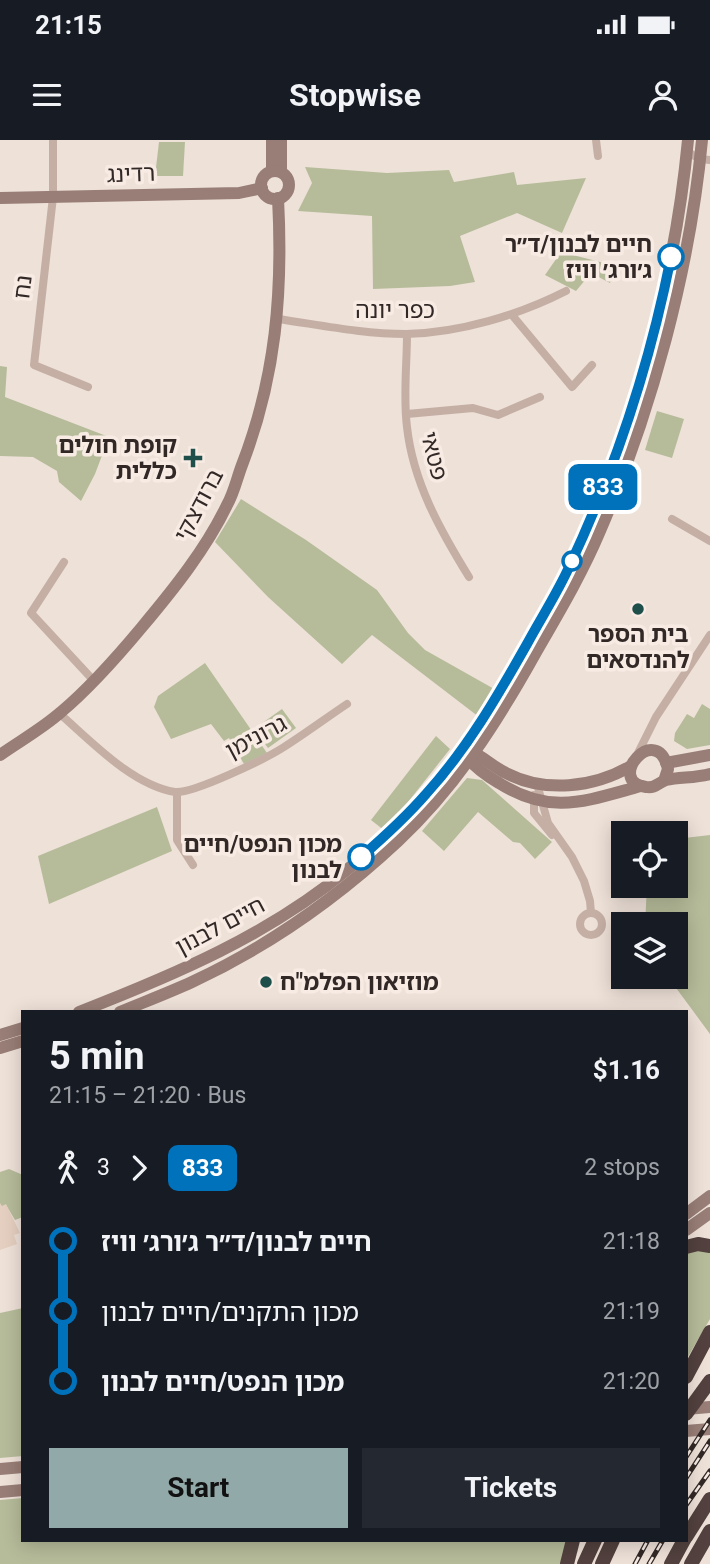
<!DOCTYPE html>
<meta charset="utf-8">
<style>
:root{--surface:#171b24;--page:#242831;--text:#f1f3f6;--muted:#9ea1a6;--accent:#92a9a9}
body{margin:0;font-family:Roboto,"Noto Sans Hebrew",sans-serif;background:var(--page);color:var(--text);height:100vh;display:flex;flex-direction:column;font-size:26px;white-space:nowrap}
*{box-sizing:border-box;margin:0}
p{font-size:23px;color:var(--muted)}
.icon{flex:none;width:38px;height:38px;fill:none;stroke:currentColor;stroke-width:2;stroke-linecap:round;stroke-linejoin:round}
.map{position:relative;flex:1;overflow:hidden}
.drawer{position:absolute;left:21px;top:870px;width:667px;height:532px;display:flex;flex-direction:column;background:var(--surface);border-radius:0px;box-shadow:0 4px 18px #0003}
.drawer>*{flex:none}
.badge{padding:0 14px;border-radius:10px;font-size:24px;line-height:46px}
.buttons{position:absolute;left:611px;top:681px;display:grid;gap:14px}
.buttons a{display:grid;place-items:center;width:77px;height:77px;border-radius:0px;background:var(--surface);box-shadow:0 4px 18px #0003;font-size:35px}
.map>.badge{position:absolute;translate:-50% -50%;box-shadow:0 0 0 4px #fff}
.legs{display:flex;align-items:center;gap:10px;height:77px;padding:0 28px;font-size:23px}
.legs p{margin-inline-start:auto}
.headline{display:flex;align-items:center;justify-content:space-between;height:119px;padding:0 28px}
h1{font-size:38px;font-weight:700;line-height:52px}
.action{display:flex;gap:14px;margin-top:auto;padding:14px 28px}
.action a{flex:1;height:80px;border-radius:0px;background:var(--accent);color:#111;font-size:28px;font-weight:700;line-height:80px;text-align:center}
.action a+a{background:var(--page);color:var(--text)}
ul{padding:0 28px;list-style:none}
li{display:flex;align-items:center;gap:24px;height:70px;font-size:26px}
li i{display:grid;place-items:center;width:10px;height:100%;margin:0 9px;background:currentColor}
li i::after{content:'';width:18px;height:18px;margin:-9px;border:5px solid;border-radius:50%;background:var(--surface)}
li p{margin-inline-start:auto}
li:first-child i{background:linear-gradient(#0000 50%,currentColor 0)}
li:last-child i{background:linear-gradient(currentColor 50%,#0000 0)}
.status{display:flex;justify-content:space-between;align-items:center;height:49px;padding:0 35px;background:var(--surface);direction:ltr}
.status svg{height:19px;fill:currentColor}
header{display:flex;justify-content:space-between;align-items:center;height:91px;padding:0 28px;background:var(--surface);font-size:32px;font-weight:700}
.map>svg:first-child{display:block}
.green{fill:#b6bc9a}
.plaza{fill:#e5cfc0}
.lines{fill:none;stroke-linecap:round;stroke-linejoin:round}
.street{stroke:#c5afa5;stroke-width:8}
.secondary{stroke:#987e77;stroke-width:12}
.highway{stroke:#52413e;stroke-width:14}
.rail-casing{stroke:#322826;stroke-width:5}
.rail{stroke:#f7ebe4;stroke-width:2.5;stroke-dasharray:8;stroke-linecap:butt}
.line-1-casing{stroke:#fff;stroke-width:16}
.line-1{stroke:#0072bc;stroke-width:10}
.stop-1-dot{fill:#fff;stroke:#0072bc;stroke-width:3.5}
.poi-dot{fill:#1f4f4b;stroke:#f7ebe4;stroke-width:2.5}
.labels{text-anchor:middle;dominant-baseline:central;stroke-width:7;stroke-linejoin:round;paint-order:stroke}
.street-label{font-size:23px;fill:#322826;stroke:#f7ebe4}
.stop-label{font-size:23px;font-weight:bold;fill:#322826;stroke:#f7ebe4;text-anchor:end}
.poi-label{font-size:23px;font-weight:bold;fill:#322826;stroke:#f7ebe4;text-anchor:end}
</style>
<div class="status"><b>21:15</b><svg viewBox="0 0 49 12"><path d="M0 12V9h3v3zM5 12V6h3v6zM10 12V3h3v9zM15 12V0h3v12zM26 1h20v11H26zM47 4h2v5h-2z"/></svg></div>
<header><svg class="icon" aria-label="menu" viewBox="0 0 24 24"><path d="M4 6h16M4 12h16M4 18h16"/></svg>Stopwise<svg class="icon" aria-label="person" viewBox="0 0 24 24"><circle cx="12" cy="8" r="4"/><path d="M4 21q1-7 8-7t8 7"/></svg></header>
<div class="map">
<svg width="710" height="1424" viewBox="0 0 710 1424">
<rect width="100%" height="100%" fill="#eee1d8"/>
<g class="green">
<path d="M159 2H185L183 36H155Z"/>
<path d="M305 27 387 33 449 30 454 42 514 32 517 45 586 38 562 93 517 73 460 96 475 142 450 146 373 149 372 76 298 71 312 43Z"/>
<path d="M561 112 616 126 610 143 591 133 576 151 545 135Z"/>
<path d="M0 226 7 227 5 257 109 297 95 334 81 361 59 342 57 331 33 317 0 316Z"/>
<path d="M657 271 684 279 672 318 645 310Z"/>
<path d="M241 359 306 400 377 450 408 493 425 510 496 550 479 577 372 495 342 524 268 457 215 402Z"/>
<path d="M205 523 267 613 244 624 229 598 224 601 211 584 171 599 154 567 158 556Z"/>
<path d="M702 564 710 569V605L687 609 674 601 675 593 687 574 694 578Z"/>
<path d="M282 569 296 588 268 608 254 589Z"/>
<path d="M436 596 450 609 385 691 371 680Z"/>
<path d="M467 638 482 640 552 702 535 719 520 703 513 702 478 672 444 711 422 691Z"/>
<path d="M157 667 172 711 49 764 38 716Z"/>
<path d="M710 695V894L668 837 676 836V784H645L647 746H676V699Z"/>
<path d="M9 1029 23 1035V1077L15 1080 6 1065 0 1068V1032Z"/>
<path d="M691 1109 710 1112V1179L686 1220V1112Z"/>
<path d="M23 1168V1316L0 1318V1173Z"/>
<path d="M23 1358V1400H567L562 1424H0V1360Z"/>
</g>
<path class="plaza" d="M0 1063 2 1066 6 1064 20 1093 14 1095 17 1104 0 1110Z"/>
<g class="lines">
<g class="street">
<path d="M53 0V57L34 225 88 247"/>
<path d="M596 0 598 16"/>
<path d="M687 11 699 19 710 20"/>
<path d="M512 175 572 247 592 225"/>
<path d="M278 179C320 185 363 194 406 194 459 193 519 175 566 151"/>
<path d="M407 194C407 224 403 257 407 287 413 342 440 390 469 437"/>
<path d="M407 274 473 268 498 275 540 257"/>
<path d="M672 379 710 401"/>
<path d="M64 422 31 473 94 541"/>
<path d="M60 574C91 601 132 645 175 652 193 654 267 618 284 607 306 593 326 578 347 564"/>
<path d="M637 615 656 577 710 495"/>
<path d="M537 644 548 683 572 717 584 741 590 761 591 773"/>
<path d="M177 652V700L193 725"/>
<path d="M534 655V673L552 695"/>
<circle cx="591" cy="784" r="11"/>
</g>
<g class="secondary">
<path d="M272 0V31"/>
<path d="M281 0V32"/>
<circle cx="275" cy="45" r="14"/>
<path d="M0 58 239 53 262 48"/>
<path d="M469 611C482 615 493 627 506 633 545 653 593 648 631 626"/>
<path d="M0 615C20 601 43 588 61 572 91 547 117 517 142 487 173 450 206 409 227 365 234 353 237 338 242 325 276 237 283 152 278 58"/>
<path d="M466 615C473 626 487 636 499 643 551 676 585 661 641 646"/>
<path d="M666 623 710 615"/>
<path d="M664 641 668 629C657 580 604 641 646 647 655 649 659 642 666 640 680 637 696 638 710 634"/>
<path d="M79 872C174 835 269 795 348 729 399 686 444 637 481 583 501 553 518 520 535 489 547 468 560 447 570 424 632 290 674 147 688 0"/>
<path d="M120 872C144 862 168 853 192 842 267 807 337 758 398 701 455 648 497 582 535 514 558 474 582 434 600 391 651 272 690 130 702 0"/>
<path d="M0 895 23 888"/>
<path d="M0 908 23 901"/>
<path d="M686 1074 710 1056"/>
<path d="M686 1090 710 1073"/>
<path d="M686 1269 710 1267"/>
<path d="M686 1291 710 1289"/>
<path d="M0 1329 23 1327"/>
<path d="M0 1352 23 1350"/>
</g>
<g class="highway">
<path d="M686 1107 698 1104 710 1106"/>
<path d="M686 1237 710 1192"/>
<path d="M686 1274 710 1241"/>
<path d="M686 1397 710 1359"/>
<path d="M567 1424 573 1400"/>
<path d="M584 1424 595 1400"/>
<path d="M602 1424 613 1400"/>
<path d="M671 1424 684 1400"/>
<path d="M691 1424 710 1391"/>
</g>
<defs>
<g id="rail">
<path d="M686 1317 710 1280"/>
<path d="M686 1338 710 1301"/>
<path d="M686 1365 710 1331"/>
<path d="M635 1424 648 1400"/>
<path d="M649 1424 663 1400"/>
</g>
</defs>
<use href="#rail" class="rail-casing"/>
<use href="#rail" class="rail"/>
</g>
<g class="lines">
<defs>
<path id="line-1" d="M361 717C384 697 406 677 426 654 467 609 497 557 527 504 541 478 558 452 570 425 616 327 650 223 671 117"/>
</defs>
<use href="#line-1" class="line-1-casing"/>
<use href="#line-1" class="line-1"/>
</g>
<g class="stop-1-dot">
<circle cx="671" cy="117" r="12"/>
<circle cx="572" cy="421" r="9"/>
<circle cx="361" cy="717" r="12"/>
</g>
<g class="poi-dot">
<path d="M189.5 307.5h7v7h7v7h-7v7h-7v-7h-7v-7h7z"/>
<circle cx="638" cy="469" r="7"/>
<circle cx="266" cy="842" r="7"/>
</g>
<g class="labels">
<g class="street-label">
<text transform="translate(131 34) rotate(-2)">רדינג</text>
<text transform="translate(23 147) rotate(-83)">נח</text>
<text x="395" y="170">כפר יונה</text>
<text transform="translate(434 316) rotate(76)">פטאי</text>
<text transform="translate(199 365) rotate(-62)">ברודצקי</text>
<text transform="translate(256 597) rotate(-28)">גרונימן</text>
<text transform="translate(220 786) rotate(-28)">חיים לבנון</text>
</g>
<g class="stop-label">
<text x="652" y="104">חיים לבנון/ד״ר<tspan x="652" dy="26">ג׳ורג׳ וויז</tspan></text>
<text x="342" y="704">מכון הנפט/חיים<tspan x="342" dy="26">לבנון</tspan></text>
</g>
<g class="poi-label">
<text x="177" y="305">קופת חולים<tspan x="177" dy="26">כללית</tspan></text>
<text x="638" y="494" text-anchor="middle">בית הספר<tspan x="638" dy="26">להנדסאים</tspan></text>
<text x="280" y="842" text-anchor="start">מוזיאון הפלמ"ח</text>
</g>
</g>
</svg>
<div class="buttons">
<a><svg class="icon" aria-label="locate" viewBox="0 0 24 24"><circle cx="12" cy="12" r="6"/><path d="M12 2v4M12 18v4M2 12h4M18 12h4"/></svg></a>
<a><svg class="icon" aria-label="layers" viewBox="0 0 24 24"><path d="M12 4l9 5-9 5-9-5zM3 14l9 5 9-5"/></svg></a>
</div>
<b class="badge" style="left:603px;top:347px;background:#0072bc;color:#fff">833</b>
<section class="drawer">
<div class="headline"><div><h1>5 min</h1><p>21:15 – 21:20 · Bus</p></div><b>$1.16</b></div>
<div class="legs"><svg class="icon" aria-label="walk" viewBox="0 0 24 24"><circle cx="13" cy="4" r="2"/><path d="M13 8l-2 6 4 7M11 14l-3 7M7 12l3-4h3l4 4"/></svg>3<svg class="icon" aria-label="forward" viewBox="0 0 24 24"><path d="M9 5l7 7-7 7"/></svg><b class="badge" style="background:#0072bc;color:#fff">833</b><p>2 stops</p></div>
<ul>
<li><i style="color:#0072bc"></i><b>חיים לבנון/ד״ר ג׳ורג׳ וויז</b><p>21:18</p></li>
<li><i style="color:#0072bc"></i><span>מכון התקנים/חיים לבנון</span><p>21:19</p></li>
<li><i style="color:#0072bc"></i><b>מכון הנפט/חיים לבנון</b><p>21:20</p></li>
</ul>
<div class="action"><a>Start</a><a>Tickets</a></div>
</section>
</div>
